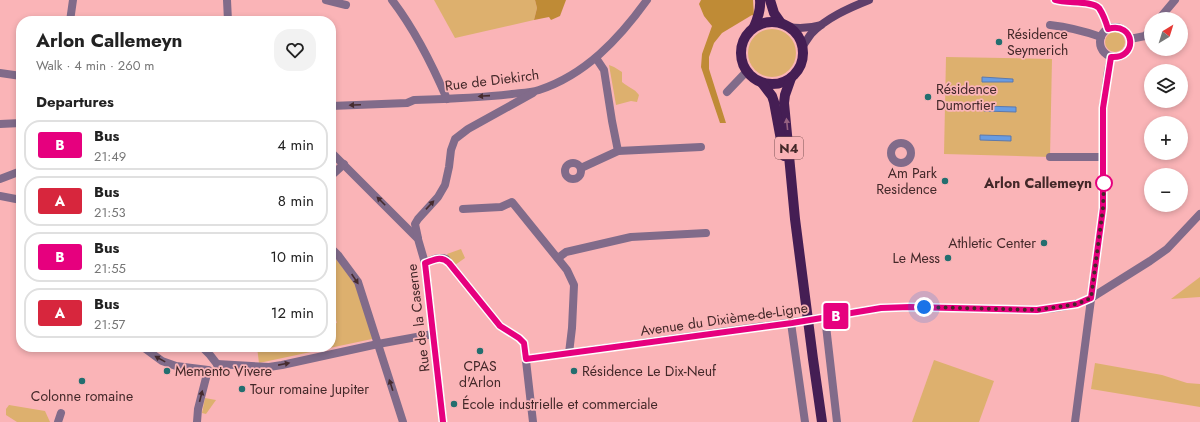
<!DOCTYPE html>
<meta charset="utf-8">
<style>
:root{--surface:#fff;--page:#f2f2f2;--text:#222;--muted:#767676;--line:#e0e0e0}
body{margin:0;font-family:Jost,sans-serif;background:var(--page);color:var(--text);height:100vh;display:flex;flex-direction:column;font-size:15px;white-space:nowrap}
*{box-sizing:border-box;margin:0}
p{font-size:13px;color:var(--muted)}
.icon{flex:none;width:22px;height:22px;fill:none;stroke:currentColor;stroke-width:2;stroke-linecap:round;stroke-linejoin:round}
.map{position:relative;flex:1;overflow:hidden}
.drawer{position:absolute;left:16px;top:16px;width:320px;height:336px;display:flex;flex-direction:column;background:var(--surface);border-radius:16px;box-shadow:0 2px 6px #0003}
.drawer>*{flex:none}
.badge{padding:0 8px;border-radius:3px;font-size:14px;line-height:26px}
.needle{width:26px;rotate:38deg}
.buttons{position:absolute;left:1144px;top:12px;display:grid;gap:8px}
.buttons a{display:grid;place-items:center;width:44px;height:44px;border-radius:50%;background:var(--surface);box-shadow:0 2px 6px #0003;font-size:20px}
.you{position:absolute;width:20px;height:20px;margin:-10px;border:3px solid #fff;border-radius:50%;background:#1a73e8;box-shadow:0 0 0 6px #1a73e833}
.map>.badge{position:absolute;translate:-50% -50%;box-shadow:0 0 0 2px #fff}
h2{padding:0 20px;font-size:15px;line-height:36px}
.round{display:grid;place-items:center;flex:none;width:42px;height:42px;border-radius:16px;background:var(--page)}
.head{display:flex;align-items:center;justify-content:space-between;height:68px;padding:0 20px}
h1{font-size:19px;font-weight:700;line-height:30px}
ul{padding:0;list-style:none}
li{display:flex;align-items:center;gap:12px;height:50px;margin:0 8px 6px;padding:0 12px;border:2px solid var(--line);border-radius:16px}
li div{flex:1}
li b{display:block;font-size:15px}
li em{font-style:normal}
li .badge{min-width:44px;font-weight:700;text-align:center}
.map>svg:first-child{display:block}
.green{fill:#ddb06e}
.forest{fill:#bf8b36}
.water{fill:#689ce3;stroke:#5d79ab}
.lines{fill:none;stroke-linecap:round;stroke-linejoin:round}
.minor{stroke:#816b8a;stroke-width:8}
.tertiary{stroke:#816b8a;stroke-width:8}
.secondary{stroke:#5f3f6b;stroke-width:8}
.primary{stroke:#451e54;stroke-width:10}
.minor-bridge{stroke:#816b8a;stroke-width:8}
.oneway{fill:#462b2e}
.oneway2{fill:#966281}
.line-casing{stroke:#fff;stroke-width:9}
.line{stroke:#e6007e;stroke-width:6}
.walk{stroke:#432829;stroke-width:4;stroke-dasharray:0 7.2}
.poi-dot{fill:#236e6f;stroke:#fab4b7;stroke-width:1.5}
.stop-dot{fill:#fff;stroke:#e6007e;stroke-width:2}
.labels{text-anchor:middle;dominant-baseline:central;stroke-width:3.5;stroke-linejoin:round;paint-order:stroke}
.shield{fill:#fab4b7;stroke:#7a5254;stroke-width:1}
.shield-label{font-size:13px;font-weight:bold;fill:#432829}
.poi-label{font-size:14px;fill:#432829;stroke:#fab4b7;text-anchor:start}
.street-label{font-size:14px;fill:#432829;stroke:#fab4b7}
.stop-label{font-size:14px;font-weight:bold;fill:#432829;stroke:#fab4b7;text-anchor:end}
</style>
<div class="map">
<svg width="1200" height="422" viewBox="0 0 1200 422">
<rect width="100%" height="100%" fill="#fab4b7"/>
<g class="green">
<path d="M434 0H535L537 8 534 20 455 38Z"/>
<circle cx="772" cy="53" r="24"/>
<circle cx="1115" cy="42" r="10"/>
<path d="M946 57 1052 59 1050 157 944 154Z"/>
<path d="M609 65 614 67 622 72V82C629 88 634 88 639 95L637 102 631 101 616 105Z"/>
<path d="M461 249 465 258 455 265 447 254Z"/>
<path d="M331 256 335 258 355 283 372 334V339L259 363 257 347H331V324L337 323 334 313H331Z"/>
<path d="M1200 277V297L1171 299Z"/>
<path d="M934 360 994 381 979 422H912Z"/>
<path d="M1095 363 1162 375 1187 383 1200 384V407L1091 389Z"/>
<path d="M205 398 216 400 206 414 202 413Z"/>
<path d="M9 405 45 411 50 422H17L6 415V409Z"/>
</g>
<g class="forest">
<path d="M535 0H566L560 16 551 20 549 17 534 20 537 8Z"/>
<path d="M701 0H753L754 16 752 15 722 33 714 43 709 57V69L726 123H720L701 67 702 54 712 26 704 16 699 4Z"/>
</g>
<g class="water">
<path d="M982 77 1013 79V82H982Z"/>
<path d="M984 106 1016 107V112L984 111Z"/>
<path d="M980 135 1011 136V141L980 140Z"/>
</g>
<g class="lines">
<g class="minor">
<path d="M227 0 228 21"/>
<path d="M326 0 346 5"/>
<path d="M392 0C415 30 432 64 447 99"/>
<path d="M1159 19 1175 0"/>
<path d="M70 21 73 0"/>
<path d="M1050 25C1068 27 1084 31 1101 37"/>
<path d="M1130 39 1145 36 1151 29"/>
<path d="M596 58 604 70 612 121 618 151"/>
<path d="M0 73 21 76"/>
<path d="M727 92 747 71"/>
<path d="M331 106 407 103 414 100C447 99 479 98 512 94 520 93 530 93 539 90 585 75 619 39 647 0"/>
<path d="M0 124 21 123"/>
<circle cx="901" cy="153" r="10"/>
<path d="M331 152 418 239 425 263 443 422"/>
<path d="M1050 157H1103"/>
<circle cx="573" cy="171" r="8"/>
<path d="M581 168 618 151 701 147"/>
<path d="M331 176 344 164"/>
<path d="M0 179 21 171"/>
<path d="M0 196 21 200"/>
<path d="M463 209 501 207 512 202 567 270 574 285 572 328 569 353"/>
<path d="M418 238 415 224 418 219 438 197 445 185 449 167 451 150 455 139 468 129 533 93"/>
<path d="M331 248 338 255 358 282 403 422"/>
<path d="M558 258 566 252 631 237 706 233"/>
<path d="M425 263C432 260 439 256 446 259L500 326 519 338 524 343 533 422"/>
<path d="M825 317 837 422"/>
<path d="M820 318 881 308 910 307 1037 310C1056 309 1074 306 1091 298"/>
<path d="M791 323 805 422"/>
<path d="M143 347 162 361 176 366 208 370"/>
<path d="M202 347 210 355 217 364"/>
<path d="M526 359 794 322"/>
<path d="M217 364 269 367 282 365 378 344 433 334"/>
<path d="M58 422 61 413"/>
<path d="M197 422 198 409 208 370"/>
</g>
<g class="tertiary">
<path d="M1055 0C1067 4 1091 0 1099 8 1103 14 1106 22 1108 29"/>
<circle cx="1115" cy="42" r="15"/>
<path d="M1091 298 1150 261 1167 249 1200 214"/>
<path d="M1075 422 1096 261 1103 208V108L1108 71 1111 57"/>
</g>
<g class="secondary">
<path d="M789 27C800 29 810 28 821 25"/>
<path d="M802 47C805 43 808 38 811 34 826 18 849 8 869 0"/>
</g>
<g class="primary">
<path d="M770 0 774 13 781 23"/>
<circle cx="772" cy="53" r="31"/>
<path d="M754 27C758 18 761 10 760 0"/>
<path d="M791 78 785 95 784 103 795 219 813 359 822 422"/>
<path d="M762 83 772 96 774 102 784 156"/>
</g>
<path class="minor-bridge" d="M794 322 820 318"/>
</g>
<defs><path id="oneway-solid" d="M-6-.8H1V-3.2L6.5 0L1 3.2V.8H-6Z"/></defs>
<g class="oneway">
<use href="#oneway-solid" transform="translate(484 96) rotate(176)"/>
<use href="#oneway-solid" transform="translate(355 105) rotate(177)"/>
<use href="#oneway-solid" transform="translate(381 201) rotate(-135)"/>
<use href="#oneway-solid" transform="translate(430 205) rotate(-47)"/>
<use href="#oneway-solid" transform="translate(355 279) rotate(56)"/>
<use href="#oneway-solid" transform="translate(160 359) rotate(-151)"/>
<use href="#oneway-solid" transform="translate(284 364) rotate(-11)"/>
<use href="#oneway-solid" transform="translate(391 385) rotate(-108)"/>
<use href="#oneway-solid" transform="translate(201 396) rotate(-76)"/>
</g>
<use class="oneway2" href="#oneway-solid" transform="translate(787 124) rotate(-96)"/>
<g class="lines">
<defs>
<path id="line" d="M443 422 425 263C434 260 441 255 449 263L500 326 519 338 524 343 526 359 792 323 881 308 910 307 1037 310 1077 304 1091 298 1103 208V108L1111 57C1139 59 1135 21 1108 29 1106 22 1103 14 1099 8 1091 0 1067 4 1055 0"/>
</defs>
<use href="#line" class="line-casing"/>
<use href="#line" class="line"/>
<path class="walk" d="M924 307 1037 310 1077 304 1091 298 1103 208 1104 183"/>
</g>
<g class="poi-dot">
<circle cx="999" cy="42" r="4"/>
<circle cx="928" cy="97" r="4"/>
<circle cx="945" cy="181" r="4"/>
<circle cx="1044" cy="243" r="4"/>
<circle cx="948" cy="258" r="4"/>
<circle cx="480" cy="351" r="4"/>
<circle cx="167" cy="371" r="4"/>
<circle cx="574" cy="371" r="4"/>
<circle cx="82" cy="381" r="4"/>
<circle cx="242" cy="389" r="4"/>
<circle cx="454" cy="404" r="4"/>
</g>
<circle class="stop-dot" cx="1104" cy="183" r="8"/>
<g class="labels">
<rect class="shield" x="775" y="137" width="28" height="22" rx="3"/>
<g class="shield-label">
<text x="789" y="148">N4</text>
</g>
<g class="poi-label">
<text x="1007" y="34">Résidence<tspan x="1007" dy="16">Seymerich</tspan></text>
<text x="936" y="89">Résidence<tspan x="936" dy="16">Dumortier</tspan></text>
<text x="937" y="173" text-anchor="end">Am Park<tspan x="937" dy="16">Residence</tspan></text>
<text x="1036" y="243" text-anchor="end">Athletic Center</text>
<text x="940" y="258" text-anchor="end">Le Mess</text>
<text x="480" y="366" text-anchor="middle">CPAS<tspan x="480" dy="16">d'Arlon</tspan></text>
<text x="175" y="371">Memento Vivere</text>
<text x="582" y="371">Résidence Le Dix-Neuf</text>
<text x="250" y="389">Tour romaine Jupiter</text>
<text x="82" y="396" text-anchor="middle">Colonne romaine</text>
<text x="462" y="404">École industrielle et commerciale</text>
</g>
<g class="street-label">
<text transform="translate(492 80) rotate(-7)">Rue de Diekirch</text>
<text transform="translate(418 318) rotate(-97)">Rue de la Caserne</text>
<text transform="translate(724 319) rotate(-8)">Avenue du Dixième-de-Ligne</text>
</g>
<g class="stop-label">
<text x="1092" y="183">Arlon Callemeyn</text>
</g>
</g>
</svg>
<div class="buttons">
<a><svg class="needle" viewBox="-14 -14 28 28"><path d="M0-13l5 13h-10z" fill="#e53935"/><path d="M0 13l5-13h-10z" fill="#767676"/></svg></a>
<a><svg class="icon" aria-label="layers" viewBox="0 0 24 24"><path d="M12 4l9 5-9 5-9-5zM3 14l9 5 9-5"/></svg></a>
<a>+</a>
<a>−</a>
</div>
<div class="you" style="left:924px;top:307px"></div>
<b class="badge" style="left:836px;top:316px;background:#e6007e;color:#fff">B</b>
<section class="drawer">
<div class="head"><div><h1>Arlon Callemeyn</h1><p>Walk · 4 min · 260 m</p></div><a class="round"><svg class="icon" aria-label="heart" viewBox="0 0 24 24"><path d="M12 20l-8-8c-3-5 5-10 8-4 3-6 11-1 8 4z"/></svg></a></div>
<h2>Departures</h2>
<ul>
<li><span class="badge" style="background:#e6007e;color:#fff">B</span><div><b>Bus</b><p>21:49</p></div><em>4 min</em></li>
<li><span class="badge" style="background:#d7263d;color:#fff">A</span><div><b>Bus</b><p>21:53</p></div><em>8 min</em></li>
<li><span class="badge" style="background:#e6007e;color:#fff">B</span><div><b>Bus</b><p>21:55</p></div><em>10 min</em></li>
<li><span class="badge" style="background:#d7263d;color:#fff">A</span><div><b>Bus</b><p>21:57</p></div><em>12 min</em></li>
</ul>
</section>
</div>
